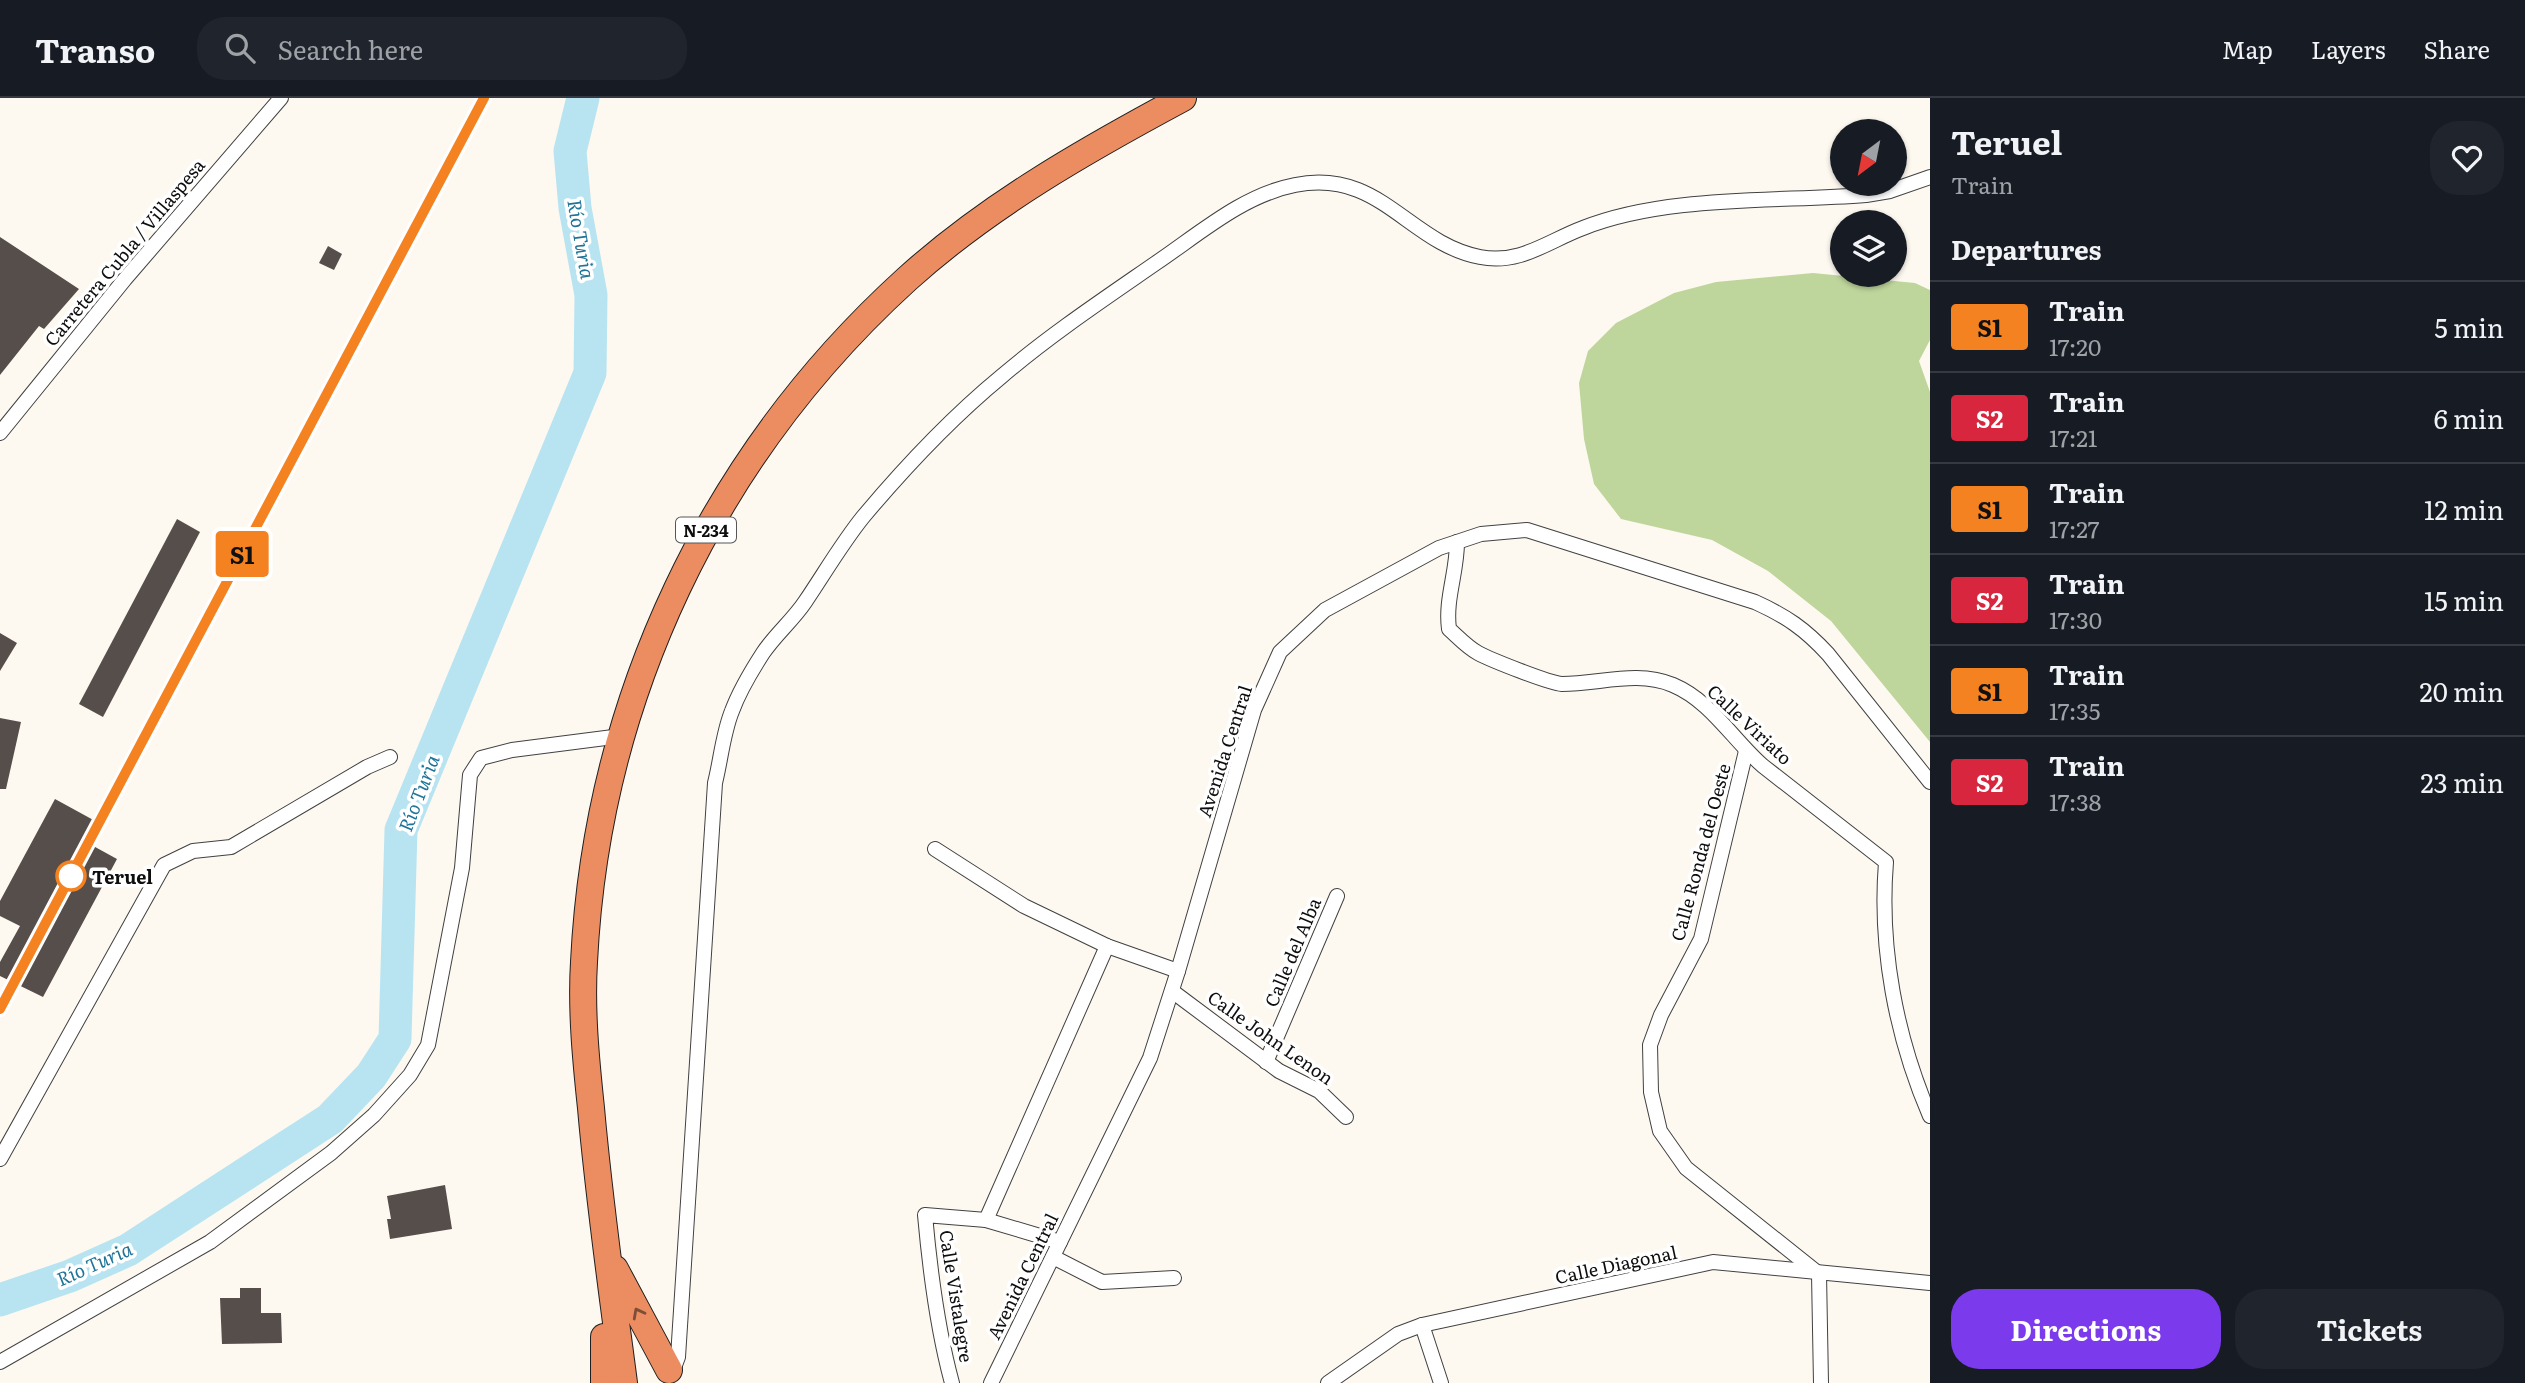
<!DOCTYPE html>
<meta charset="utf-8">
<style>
:root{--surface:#171b24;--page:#20242c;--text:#f1f3f6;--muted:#9ea1a6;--line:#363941;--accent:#7c3aed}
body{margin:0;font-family:Literata,serif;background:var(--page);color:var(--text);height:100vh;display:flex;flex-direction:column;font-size:26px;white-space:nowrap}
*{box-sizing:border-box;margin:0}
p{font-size:23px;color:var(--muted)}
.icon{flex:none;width:38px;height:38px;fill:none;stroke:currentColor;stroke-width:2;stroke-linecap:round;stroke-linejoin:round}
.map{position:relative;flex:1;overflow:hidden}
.sheet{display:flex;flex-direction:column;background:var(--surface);width:595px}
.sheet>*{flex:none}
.badge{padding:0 14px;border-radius:5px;font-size:24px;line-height:46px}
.needle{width:46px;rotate:212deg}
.buttons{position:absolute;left:1830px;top:21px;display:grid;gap:14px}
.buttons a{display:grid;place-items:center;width:77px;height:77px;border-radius:50%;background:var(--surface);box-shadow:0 2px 5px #0004;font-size:35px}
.map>.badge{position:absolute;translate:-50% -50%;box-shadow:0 0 0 4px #fff}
h2{padding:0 21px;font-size:26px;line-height:63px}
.round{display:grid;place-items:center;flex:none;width:74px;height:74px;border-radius:28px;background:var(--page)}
.summary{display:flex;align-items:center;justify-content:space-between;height:119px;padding:0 21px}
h1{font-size:33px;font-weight:700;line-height:52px}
.cta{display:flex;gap:14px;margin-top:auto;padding:14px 21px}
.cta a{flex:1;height:80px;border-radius:28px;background:var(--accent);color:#fff;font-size:28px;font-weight:700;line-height:80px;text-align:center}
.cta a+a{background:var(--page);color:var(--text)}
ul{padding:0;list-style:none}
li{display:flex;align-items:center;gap:21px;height:91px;padding:0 21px;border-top:2px solid var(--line)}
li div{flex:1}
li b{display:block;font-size:26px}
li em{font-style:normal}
li .badge{min-width:77px;font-weight:700;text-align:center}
header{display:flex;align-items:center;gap:42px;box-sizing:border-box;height:98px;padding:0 35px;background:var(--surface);border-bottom:2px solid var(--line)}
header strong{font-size:33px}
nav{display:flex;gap:38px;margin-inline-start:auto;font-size:24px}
.search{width:490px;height:63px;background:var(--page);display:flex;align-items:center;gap:18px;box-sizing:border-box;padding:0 24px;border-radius:28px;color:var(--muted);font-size:26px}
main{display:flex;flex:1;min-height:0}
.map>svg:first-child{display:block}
.forest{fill:#bed69c}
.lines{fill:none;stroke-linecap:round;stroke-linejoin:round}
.river{stroke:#b8e4f2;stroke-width:33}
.building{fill:#564e4b}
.street-casing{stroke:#414141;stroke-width:16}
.highway-casing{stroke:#1f1f1f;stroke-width:28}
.street{stroke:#fff;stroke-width:14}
.highway{stroke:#eb8d61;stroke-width:26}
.rail{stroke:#b52f48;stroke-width:5}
.oneway{stroke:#7c4e38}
.line-casing{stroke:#fff;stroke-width:16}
.line{stroke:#f58220;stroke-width:10}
.stop-dot{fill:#fff;stroke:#f58220;stroke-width:3.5}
.labels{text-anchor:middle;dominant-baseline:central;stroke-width:7;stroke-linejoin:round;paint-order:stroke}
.shield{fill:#fff;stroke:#565656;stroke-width:2}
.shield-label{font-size:16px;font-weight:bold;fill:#0e0e0e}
.street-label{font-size:18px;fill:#0e0e0e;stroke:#fff}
.stop-label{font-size:18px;font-weight:bold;fill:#0e0e0e;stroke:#fff;text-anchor:start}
.water-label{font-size:19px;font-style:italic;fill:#1f7498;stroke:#fff}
</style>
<header>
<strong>Transo</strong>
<div class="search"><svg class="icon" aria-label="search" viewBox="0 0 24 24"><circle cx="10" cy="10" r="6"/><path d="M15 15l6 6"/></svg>Search here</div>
<nav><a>Map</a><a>Layers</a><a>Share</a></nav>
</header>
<main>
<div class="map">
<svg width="1930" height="1285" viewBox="0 0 1930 1285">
<rect width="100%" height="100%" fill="#fef9f0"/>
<path class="forest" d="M1813 175 1915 185 1930 192V242L1919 263 1930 294V644L1831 523 1768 473 1712 442 1621 421 1594 386 1584 341 1579 285 1588 253 1616 225 1674 195 1716 184Z"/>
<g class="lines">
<path class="river" d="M0 1202 70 1178 128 1152 330 1021 371 978 395 941 401 732 590 275 591 197 575 110 570 53 583 0"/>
</g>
<g class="building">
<path d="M0 139 79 191 44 231 39 228 0 277Z"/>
<path d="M328 148 342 156 334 172 319 165Z"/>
<path d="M177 421 200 434 103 619 79 606Z"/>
<path d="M0 535 17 545 0 573Z"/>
<path d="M0 620 21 624 6 691H0Z"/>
<path d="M55 701 97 724 86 744 117 761 43 899 0 878V864L20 828 0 818V803Z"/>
<path d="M445 1087 452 1131 390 1141 387 1121H391L387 1098Z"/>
<path d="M240 1190H261V1215H281L282 1245 222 1246 220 1200H240Z"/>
</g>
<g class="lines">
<defs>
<g id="street">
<path d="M0 335 125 181 281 0"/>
<path d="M1457 444C1457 475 1445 501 1449 531 1458 539 1467 549 1478 555 1491 562 1549 585 1562 586 1600 586 1637 572 1673 587 1711 603 1733 642 1763 668L1886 764C1879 850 1896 939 1930 1018"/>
<path d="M1746 653 1701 841 1661 917 1650 947 1651 994 1660 1033 1686 1070 1819 1176 1821 1285"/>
<path d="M935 751 1024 808 1107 848 1178 873"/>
<path d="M1172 893 1279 973 1319 993 1346 1019"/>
<path d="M1266 964 1337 798"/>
<path d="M0 1061 164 767 193 753 231 749 367 669 390 659"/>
<path d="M986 1122 1107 848"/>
<path d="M1053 1159 1102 1184 1174 1180"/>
<path d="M1422 1227 1441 1285"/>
<path d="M0 1264 210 1144 331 1055 374 1017 410 977 428 947 462 770 470 677 481 660 512 652 621 638"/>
<path d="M669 1272 675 1267 678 1259 715 685C721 661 723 635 732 613 739 594 752 572 763 555 775 537 793 522 805 504 824 476 842 445 863 419 905 369 951 320 1002 278 1050 237 1104 201 1156 165 1199 136 1243 97 1295 87 1380 70 1408 145 1480 159 1520 167 1548 143 1583 130 1666 97 1777 104 1866 97L1890 93 1930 79"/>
<path d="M952 1285C937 1230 930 1173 925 1117L986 1122 1060 1144"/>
<path d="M991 1285 1150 960 1178 873 1254 612 1280 554 1325 512 1439 450 1481 436 1527 432 1755 504C1786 518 1805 531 1828 556L1930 684"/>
<path d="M1328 1285 1398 1236 1422 1227 1713 1164 1930 1185"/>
</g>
<g id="highway">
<path d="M615 1171 669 1272"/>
<path d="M604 1285V1239"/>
<path d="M624 1285C612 1193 599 1102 591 1010 586 963 581 912 584 864 597 601 712 358 907 181 989 107 1086 52 1183 0"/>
</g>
</defs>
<use href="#street" class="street-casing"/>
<use href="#highway" class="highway-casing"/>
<use href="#street" class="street"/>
<use href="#highway" class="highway"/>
<path class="rail" d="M0 911 484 0"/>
</g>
<defs><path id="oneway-chevron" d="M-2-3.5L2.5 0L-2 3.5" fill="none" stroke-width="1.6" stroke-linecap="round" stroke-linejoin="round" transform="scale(1.75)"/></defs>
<use class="oneway" href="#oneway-chevron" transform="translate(638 1215) rotate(-118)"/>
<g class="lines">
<defs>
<path id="line" d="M0 911 484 0"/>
</defs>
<use href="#line" class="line-casing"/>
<use href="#line" class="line"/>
</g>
<circle class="stop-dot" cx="71" cy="778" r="14"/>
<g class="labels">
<rect class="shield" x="676" y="419.5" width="60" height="25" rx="5"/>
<g class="shield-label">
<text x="706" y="432">N-234</text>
</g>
<g class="street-label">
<text transform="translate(124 154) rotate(-50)">Carretera Cubla / Villaspesa</text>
<text transform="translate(1750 626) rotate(43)">Calle Viriato</text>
<text transform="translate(1224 653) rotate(-72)">Avenida Central</text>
<text transform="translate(1700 754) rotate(-75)">Calle Ronda del Oeste</text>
<text transform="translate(1292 854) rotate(-67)">Calle del Alba</text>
<text transform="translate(1271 939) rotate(35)">Calle John Lenon</text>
<text transform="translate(1616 1166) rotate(-12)">Calle Diagonal</text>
<text transform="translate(1022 1178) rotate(-64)">Avenida Central</text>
<text transform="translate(957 1198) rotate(81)">Calle Vistalegre</text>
</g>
<g class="stop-label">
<text x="92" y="778">Teruel</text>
</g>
<g class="water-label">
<text transform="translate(582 141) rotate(80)">Río Turia</text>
<text transform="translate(418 695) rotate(-69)">Río Turia</text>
<text transform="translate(94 1165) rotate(-24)">Río Turia</text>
</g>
</g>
</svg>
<div class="buttons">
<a><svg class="needle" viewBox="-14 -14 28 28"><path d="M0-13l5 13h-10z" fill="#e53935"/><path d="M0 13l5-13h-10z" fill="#9ea1a6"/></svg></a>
<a><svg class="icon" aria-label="layers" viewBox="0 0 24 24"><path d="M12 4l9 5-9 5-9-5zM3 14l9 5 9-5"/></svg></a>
</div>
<b class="badge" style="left:242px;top:456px;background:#f58220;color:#111">S1</b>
</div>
<section class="sheet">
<div class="summary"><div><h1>Teruel</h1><p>Train</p></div><a class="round"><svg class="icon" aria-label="heart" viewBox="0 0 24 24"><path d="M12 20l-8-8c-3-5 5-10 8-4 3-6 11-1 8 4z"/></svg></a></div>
<h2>Departures</h2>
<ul>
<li><span class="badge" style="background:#f58220;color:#111">S1</span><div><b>Train</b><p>17:20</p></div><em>5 min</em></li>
<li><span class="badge" style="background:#d7263d;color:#fff">S2</span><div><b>Train</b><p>17:21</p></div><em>6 min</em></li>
<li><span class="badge" style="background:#f58220;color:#111">S1</span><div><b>Train</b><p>17:27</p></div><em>12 min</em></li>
<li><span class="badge" style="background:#d7263d;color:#fff">S2</span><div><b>Train</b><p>17:30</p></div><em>15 min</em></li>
<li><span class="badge" style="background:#f58220;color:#111">S1</span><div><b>Train</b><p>17:35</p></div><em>20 min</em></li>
<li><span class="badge" style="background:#d7263d;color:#fff">S2</span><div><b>Train</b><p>17:38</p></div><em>23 min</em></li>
</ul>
<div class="cta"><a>Directions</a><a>Tickets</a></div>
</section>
</main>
